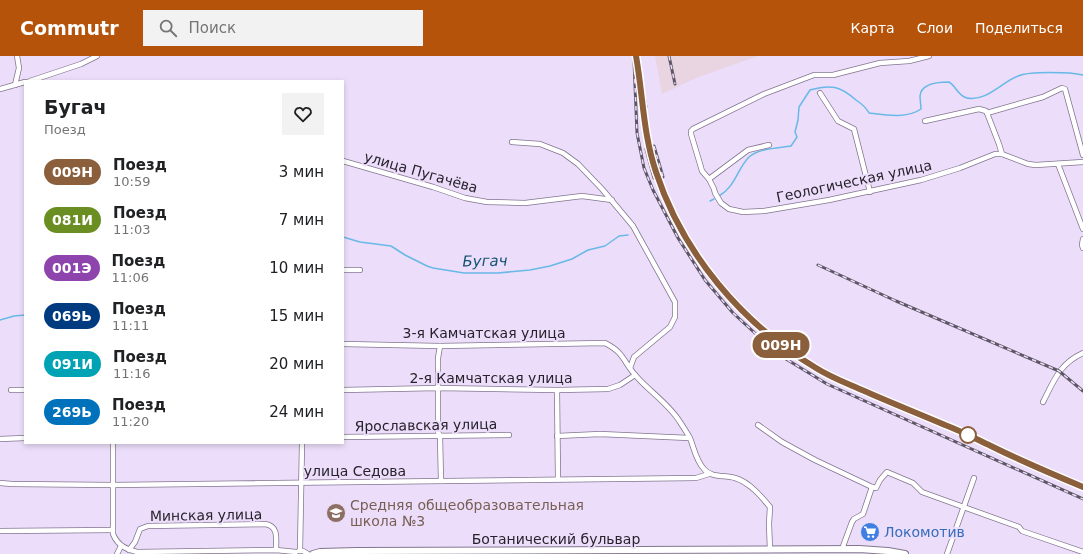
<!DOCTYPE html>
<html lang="ru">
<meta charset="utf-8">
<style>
:root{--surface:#fff;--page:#f2f2f2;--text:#202124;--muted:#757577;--accent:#b45309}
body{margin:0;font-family:"DejaVu Sans",sans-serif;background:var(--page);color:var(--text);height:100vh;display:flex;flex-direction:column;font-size:15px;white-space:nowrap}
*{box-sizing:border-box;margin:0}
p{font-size:13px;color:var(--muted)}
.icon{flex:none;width:22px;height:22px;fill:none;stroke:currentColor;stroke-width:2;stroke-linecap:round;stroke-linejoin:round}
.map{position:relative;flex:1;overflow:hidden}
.details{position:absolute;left:24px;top:24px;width:320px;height:364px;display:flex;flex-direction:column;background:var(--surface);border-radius:0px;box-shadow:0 2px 6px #0003}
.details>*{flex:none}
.badge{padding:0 8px;border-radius:13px;font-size:14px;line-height:26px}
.map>.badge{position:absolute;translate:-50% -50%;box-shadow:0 0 0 2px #fff}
.round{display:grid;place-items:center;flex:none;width:42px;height:42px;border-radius:0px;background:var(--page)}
.summary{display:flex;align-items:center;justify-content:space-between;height:68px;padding:0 20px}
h1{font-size:19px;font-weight:700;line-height:30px}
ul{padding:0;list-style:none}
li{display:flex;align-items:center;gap:12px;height:48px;padding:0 20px}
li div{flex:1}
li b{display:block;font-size:15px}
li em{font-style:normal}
li .badge{min-width:44px;font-weight:700;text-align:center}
header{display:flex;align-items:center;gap:24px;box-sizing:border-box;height:56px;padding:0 20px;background:var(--accent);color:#fff}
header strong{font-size:19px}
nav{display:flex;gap:22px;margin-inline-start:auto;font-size:14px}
.search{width:280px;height:36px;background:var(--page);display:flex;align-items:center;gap:10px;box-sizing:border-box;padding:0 14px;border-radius:0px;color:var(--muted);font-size:15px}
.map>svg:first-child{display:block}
.commercial{fill:#e9d4e2}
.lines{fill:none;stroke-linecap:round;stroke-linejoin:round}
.stream{stroke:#68b8e8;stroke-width:1.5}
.street-casing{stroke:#82758e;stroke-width:6}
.secondary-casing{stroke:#82758e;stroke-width:8}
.street{stroke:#fff;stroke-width:4.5}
.secondary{stroke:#fff;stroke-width:6}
.rail-casing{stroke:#5d5665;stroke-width:3}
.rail{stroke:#ecdefa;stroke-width:1.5;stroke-dasharray:4.5;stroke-linecap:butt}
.line-casing{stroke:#fff;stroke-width:9}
.line{stroke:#8b5e3c;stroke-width:6}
.stop-dot{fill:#fff;stroke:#8b5e3c;stroke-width:2}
.labels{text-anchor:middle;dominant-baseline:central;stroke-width:4;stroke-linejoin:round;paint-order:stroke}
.street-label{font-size:14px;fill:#27222c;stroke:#ecdefa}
.education-label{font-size:14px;fill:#785e54;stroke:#ecdefa;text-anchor:start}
.shop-label{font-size:14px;fill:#366cbe;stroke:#ecdefa;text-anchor:start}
.water-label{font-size:15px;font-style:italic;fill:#145272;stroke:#ecdefa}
</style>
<header>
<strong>Commutr</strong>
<div class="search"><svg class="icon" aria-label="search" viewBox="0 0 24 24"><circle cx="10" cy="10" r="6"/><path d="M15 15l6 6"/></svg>Поиск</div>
<nav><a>Карта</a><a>Слои</a><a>Поделиться</a></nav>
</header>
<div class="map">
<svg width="1083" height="498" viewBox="0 0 1083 498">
<rect width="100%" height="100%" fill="#ecdefa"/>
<path class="commercial" d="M655 0H758L696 22 662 38Z"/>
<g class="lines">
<g class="stream">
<path d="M719 140C736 130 737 113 749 101 759 92 779 92 791 90L797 81 795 76 798 64 799 51 810 34C831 28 840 30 856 44 862 48 866 51 869 57 885 59 907 63 921 53 921 49 920 44 920 40 921 27 939 26 949 26 956 30 958 40 967 42 986 46 1002 26 1018 20 1029 15 1071 16 1083 19"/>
<path d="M710 145 714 143"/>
<path d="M343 181 360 186 391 190 405 199 427 210 433 212 464 217H498L530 214 550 210 572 203 588 194 605 190 619 180 628 179"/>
<path d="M0 264 14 260 25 259"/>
</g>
<defs>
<g id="street">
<path d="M929 0 909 5 880 7 833 19H814L764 38 693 73 691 75V78L700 108 702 115 709 123 714 133 715 137 721 147 729 153 743 156 764 155 829 144 921 124 960 112 995 98H1002L1028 108 1036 109 1083 106"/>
<path d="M30 25 81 8 97 0"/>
<path d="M15 29 19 12 17 0"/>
<path d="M0 33 25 26"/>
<path d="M820 37 838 65 854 73 870 136"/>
<path d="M987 57 999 88 1002 98"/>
<path d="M925 65 979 53 986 55 987 57 1043 41 1062 32 1065 33 1083 99"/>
<path d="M512 86 540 88 563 97 578 108 602 133 633 170 675 246V261L670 271 634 301 630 312"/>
<path d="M343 105 433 131 465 142 487 146 525 147 582 140 612 144"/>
<path d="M1058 108 1083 173"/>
<path d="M709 123 748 94 769 89"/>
<path d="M1083 183 1082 189 1083 192"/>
<path d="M343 214H360"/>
<path d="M343 288 440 290 605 287C625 297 623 306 636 320 650 336 669 348 680 366 684 372 687 377 690 382 694 392 696 405 704 413 711 422 724 419 735 422 749 426 761 440 770 451L769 468 770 494"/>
<path d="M440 290 438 302V376L440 380 441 425"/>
<path d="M11 334H25"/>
<path d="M343 334 438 332 557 334 608 333 620 329 635 319"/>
<path d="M557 334 558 423"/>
<path d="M1043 346C1054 325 1059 308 1083 297"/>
<path d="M758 369 782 386 815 404 872 431 876 432 880 424 887 416 913 427 922 436 1019 471 1022 475 1083 496"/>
<path d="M557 380 600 378 689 382"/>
<path d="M343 381 509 379"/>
<path d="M0 383 25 382"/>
<path d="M113 387V478C118 490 126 493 137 496L276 494 296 496"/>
<path d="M0 427 12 428 113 429 696 422 709 418"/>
<path d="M0 475 113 474"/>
<path d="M842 493 852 466 854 463 863 458 872 431"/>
<path d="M129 494 135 486 140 473 148 470 265 468C279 470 276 483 276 494"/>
<path d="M299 495H303L308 498"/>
<path d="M300 495 302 387"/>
<path d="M117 498 121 490"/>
<path d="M947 498 974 422"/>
</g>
<path id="secondary" d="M313 498 320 496 357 495 859 493 888 495 905 498"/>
</defs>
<use href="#street" class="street-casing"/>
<use href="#secondary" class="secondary-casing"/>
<use href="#street" class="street"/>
<use href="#secondary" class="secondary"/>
<defs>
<g id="rail">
<path d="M669 0 675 28"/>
<path d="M634 5 637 77 644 112 653 134 678 182 705 224 733 257 757 279 786 303 827 328 1083 443"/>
<path d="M639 14 646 51"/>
<path d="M642 46 651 99"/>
<path d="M654 90 663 121"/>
<path d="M646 93 654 122"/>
<path d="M655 114C661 131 668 146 676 162 711 232 763 285 833 321L947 370 1083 431"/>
<path d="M818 209 896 245 1059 315 1083 335"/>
</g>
</defs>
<use href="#rail" class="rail-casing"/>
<use href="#rail" class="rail"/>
</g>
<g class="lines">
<defs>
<path id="line" d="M636 0C643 39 643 78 656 116 683 198 742 268 816 312 830 321 846 327 862 334 889 346 917 357 945 369 961 375 976 383 991 390 1021 405 1052 418 1083 431"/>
</defs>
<use href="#line" class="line-casing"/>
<use href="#line" class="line"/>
</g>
<defs>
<symbol id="school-disc" viewBox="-11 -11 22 22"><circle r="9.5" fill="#8d6e63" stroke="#ecdefa"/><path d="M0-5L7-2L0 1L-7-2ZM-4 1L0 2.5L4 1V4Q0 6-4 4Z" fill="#fff"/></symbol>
<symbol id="supermarket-disc" viewBox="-11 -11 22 22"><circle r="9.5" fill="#3f7fe0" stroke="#ecdefa"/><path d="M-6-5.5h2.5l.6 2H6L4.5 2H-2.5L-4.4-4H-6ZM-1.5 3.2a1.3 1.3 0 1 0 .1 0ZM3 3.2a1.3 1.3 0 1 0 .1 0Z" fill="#fff"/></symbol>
</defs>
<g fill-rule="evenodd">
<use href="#school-disc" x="325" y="446" width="22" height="22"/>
<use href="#supermarket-disc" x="859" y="465" width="22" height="22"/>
</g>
<circle class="stop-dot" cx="968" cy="379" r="8"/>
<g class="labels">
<g class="street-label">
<text transform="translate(421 116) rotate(16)">улица Пугачёва</text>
<text transform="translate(854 125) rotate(-12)">Геологическая улица</text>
<text x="484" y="277">3-я Камчатская улица</text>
<text x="491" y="322">2-я Камчатская улица</text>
<text transform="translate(426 369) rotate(-1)">Ярославская улица</text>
<text x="355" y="415">улица Седова</text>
<text transform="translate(206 459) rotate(-1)">Минская улица</text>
<text x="556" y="483">Ботанический бульвар</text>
</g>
<g class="education-label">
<text x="350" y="449">Средняя общеобразовательная<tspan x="350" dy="16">школа №3</tspan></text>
</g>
<g class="shop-label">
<text x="884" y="476">Локомотив</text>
</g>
<g class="water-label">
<text transform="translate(485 205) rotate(-1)">Бугач</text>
</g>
</g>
</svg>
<b class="badge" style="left:781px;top:289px;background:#8b5e3c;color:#fff">009Н</b>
<section class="details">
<div class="summary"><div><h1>Бугач</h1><p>Поезд</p></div><a class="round"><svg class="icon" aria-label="heart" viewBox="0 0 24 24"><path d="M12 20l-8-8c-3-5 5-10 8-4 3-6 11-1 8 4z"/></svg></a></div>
<ul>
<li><span class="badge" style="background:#8b5e3c;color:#fff">009Н</span><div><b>Поезд</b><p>10:59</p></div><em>3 мин</em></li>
<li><span class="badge" style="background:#6b8e23;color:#fff">081И</span><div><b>Поезд</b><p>11:03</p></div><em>7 мин</em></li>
<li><span class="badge" style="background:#8e44ad;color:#fff">001Э</span><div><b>Поезд</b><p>11:06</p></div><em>10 мин</em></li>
<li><span class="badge" style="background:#003b80;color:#fff">069Ь</span><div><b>Поезд</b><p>11:11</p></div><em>15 мин</em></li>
<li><span class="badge" style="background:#00a3b4;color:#fff">091И</span><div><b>Поезд</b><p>11:16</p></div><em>20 мин</em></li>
<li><span class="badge" style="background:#0072bc;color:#fff">269Ь</span><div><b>Поезд</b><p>11:20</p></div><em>24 мин</em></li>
</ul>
</section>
</div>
